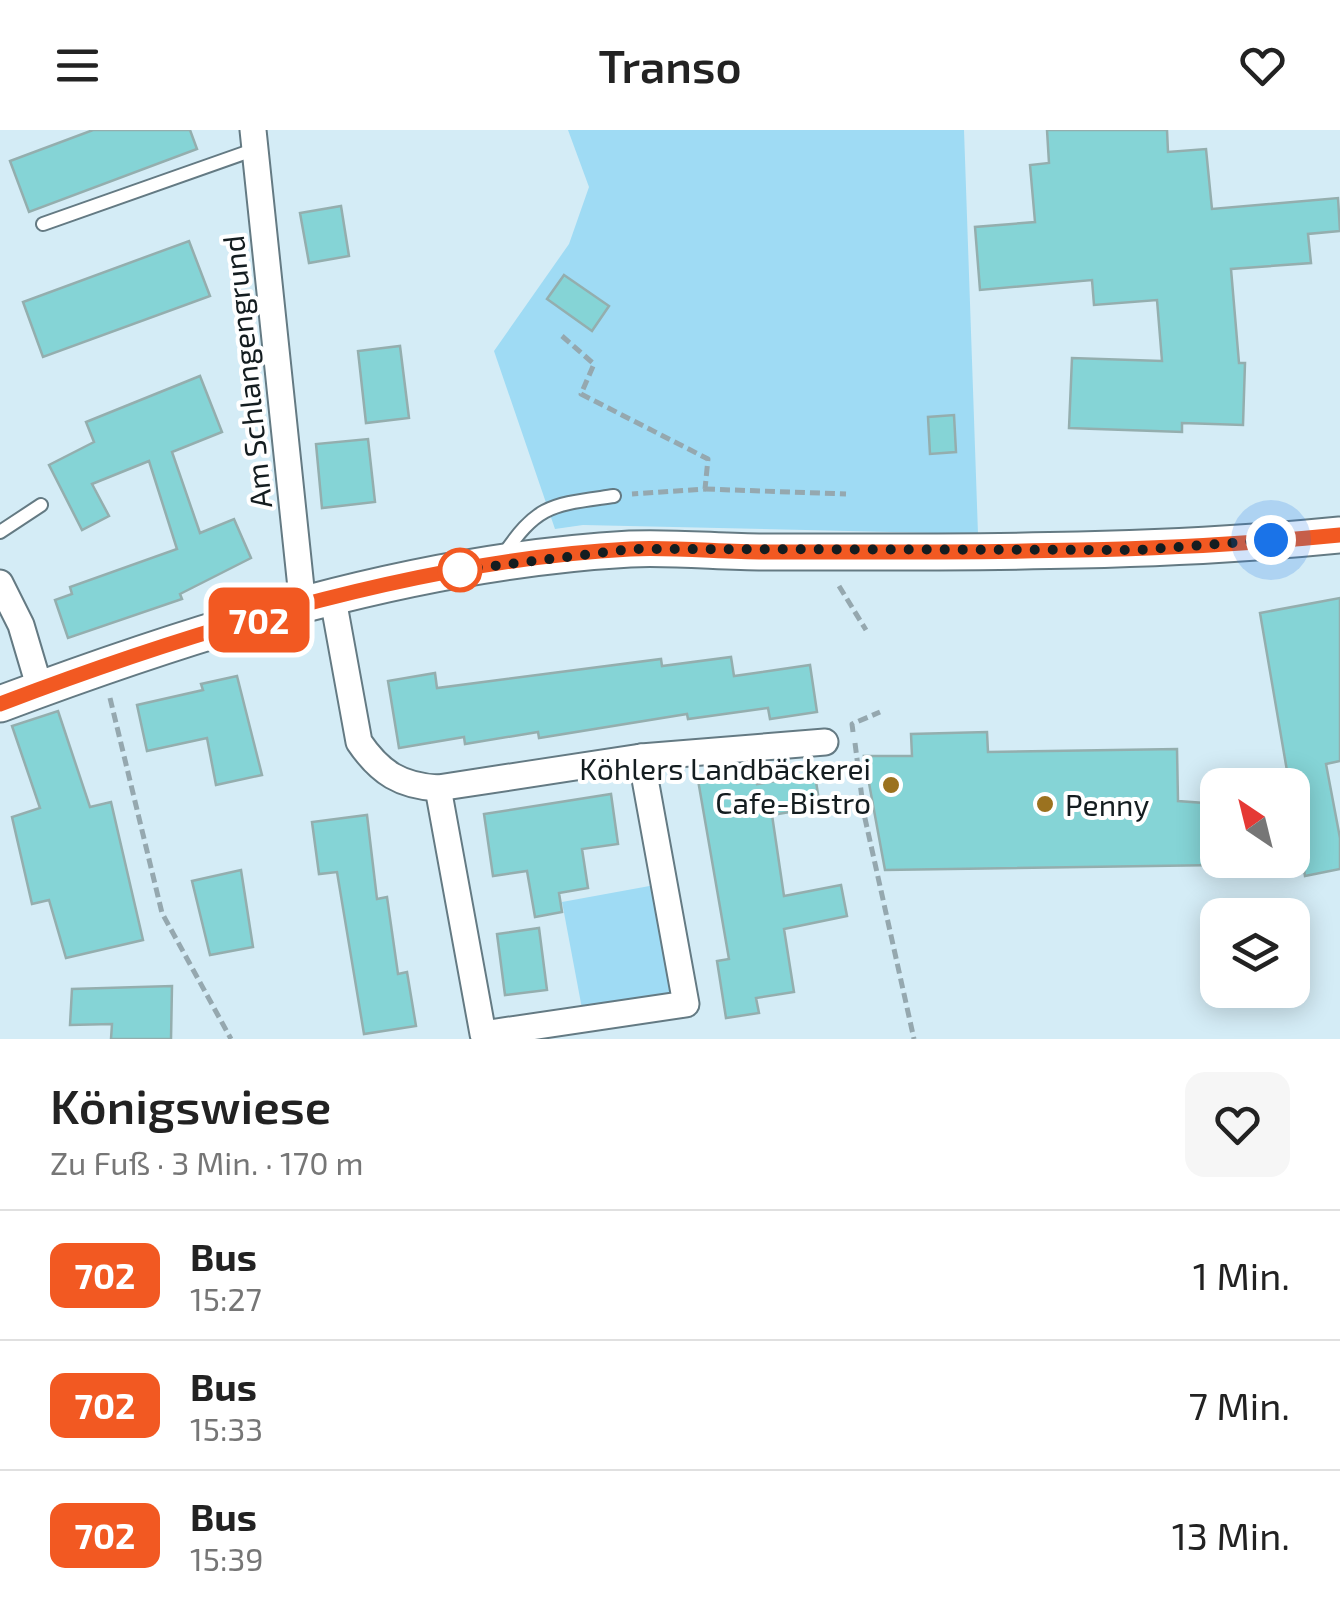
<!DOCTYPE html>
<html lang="de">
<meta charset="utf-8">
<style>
:root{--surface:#fff;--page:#f6f6f6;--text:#222;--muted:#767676;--line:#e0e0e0}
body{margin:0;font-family:"Exo 2",sans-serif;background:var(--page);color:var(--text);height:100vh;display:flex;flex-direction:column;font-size:38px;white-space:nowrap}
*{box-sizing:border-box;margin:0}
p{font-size:32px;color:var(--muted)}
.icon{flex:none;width:55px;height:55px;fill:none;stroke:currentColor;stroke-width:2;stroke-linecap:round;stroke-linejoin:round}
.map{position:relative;height:909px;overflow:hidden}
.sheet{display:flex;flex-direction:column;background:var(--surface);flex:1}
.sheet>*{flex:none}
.badge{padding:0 20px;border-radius:15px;font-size:35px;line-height:65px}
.needle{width:65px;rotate:325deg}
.tools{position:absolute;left:1200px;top:638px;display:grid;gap:20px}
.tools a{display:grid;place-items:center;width:110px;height:110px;border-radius:20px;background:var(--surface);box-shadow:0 5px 25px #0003;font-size:50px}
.you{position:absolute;width:50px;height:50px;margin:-25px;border:8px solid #fff;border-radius:50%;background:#1a73e8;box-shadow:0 0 0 15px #1a73e833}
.map>.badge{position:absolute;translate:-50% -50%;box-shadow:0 0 0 5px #fff}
.round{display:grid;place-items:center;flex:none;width:105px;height:105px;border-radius:20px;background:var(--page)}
.head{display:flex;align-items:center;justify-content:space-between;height:170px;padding:0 50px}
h1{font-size:48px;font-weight:600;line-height:75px}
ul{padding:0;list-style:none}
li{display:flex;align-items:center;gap:30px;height:130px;padding:0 50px;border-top:2px solid var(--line)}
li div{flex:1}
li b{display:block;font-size:38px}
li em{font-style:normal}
li .badge{min-width:110px;font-weight:700;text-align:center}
header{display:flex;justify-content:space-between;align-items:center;height:130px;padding:0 50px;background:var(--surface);font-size:45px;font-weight:600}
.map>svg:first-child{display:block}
.green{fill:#9fdbf4}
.building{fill:#85d4d6;stroke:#94aeae;stroke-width:2.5}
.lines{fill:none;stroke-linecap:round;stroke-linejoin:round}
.service-casing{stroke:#647a83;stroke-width:16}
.minor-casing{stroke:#647a83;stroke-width:29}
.secondary-casing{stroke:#647a83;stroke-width:39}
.path{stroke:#95a8af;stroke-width:5;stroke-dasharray:10 5;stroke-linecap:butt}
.service{stroke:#fff;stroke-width:12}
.minor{stroke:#fff;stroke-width:25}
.secondary{stroke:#fff;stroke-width:35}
.line-casing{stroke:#fff;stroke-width:22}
.line{stroke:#f25922;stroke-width:15}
.walk{stroke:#141d20;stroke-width:10;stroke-dasharray:0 18}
.stop-dot{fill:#fff;stroke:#f25922;stroke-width:5}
.poi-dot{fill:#9b721f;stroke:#fff;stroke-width:4}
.labels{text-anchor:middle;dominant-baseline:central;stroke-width:8;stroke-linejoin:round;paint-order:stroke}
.street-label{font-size:30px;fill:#141d20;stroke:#fff}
.poi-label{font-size:30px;fill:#141d20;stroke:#fff;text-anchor:end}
</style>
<header><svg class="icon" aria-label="menu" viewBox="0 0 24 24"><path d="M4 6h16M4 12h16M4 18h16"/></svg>Transo<svg class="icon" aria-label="heart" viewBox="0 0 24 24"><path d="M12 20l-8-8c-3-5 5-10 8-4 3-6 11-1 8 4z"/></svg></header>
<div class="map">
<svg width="1340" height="909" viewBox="0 0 1340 909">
<rect width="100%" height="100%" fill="#d4ecf6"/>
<g class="green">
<path d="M568 0H964L978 404 583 395 555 399 494 221 569 114 589 57Z"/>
<path d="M655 755 676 867 583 884 562 772Z"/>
</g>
<g class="building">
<path d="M93 0H190L197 19 29 82 10 31Z"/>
<path d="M1047 0H1167L1168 22 1206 19 1212 79 1338 68 1340 101 1308 104 1311 133 1231 139 1239 233H1245L1243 295 1182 293V302L1069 298 1072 228 1162 231 1157 170 1094 175 1092 150 980 160 975 97 1035 92 1030 35 1049 33Z"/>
<path d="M341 76 349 126 309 133 300 83Z"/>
<path d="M189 111 210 166 43 227 23 172Z"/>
<path d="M564 145 609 176 592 201 547 169Z"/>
<path d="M400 216 409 288 366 293 358 221Z"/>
<path d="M200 246 222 302 172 322 200 403 234 389 251 428 180 464 182 469 68 508 55 470 72 464 70 457 177 419 149 331 92 354 109 386 82 400 49 335 94 312 86 292Z"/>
<path d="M954 285 956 322 930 324 928 287Z"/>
<path d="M368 309 375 372 322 378 316 314Z"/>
<path d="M1340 468V631L1326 634 1340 708V739L1305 746 1260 483Z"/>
<path d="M731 527 734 546 810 535 817 582 770 589 768 578 688 589 687 584 539 608 538 602 465 614 464 607 399 618 388 551 435 543 437 558 661 529 662 536Z"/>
<path d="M237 546 262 645 216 655 207 608 147 621 137 575 203 560 201 554Z"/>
<path d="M58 581 90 677 111 672 143 810 66 828 49 770 32 774 12 687 40 678 12 596Z"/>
<path d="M987 602 988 622 1177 619 1178 671 1218 674V735L885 740 864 626H912L911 604Z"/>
<path d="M754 641 757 654 815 645 820 677 772 685 784 766 841 755 847 786 784 799 794 862 756 868 759 883 726 888 717 831 729 829 698 650Z"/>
<path d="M611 664 618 714 582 719 588 758 559 763 562 782 535 787 527 741 493 746 484 684Z"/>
<path d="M367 685 377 769 387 767 398 844 407 842 416 896 364 904 337 742 319 744 312 692Z"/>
<path d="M241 740 253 817 210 825 192 751Z"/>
<path d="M539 798 547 860 505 865 497 804Z"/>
<path d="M172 856 171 909H111L112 894 70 895 72 859Z"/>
</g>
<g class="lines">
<defs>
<g id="service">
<path d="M43 94 256 19"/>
<path d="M0 402 41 375"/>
<path d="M502 427C538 373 552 375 614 366"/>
</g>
<g id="minor">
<path d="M253 0 303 477"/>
<path d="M0 453 21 495 40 559"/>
<path d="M333 469 359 612C380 643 401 656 438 658L641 627 825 612"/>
<path d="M438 658 483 904 686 874 641 627"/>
</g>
<path id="secondary" d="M0 574C200 499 415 431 630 419 675 417 721 422 766 422 957 422 1150 424 1340 405"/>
</defs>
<use href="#service" class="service-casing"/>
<use href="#minor" class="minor-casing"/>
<use href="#secondary" class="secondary-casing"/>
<g class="path">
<path d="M562 206 594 234 581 264 708 329 705 359 632 364"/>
<path d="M705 359 846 364"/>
<path d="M839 456 866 500"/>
<path d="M110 568 162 783 231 909"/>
<path d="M853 602 852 594 880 582"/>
<path d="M855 613 864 684 914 909"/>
</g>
<use href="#service" class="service"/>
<use href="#minor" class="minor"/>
<use href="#secondary" class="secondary"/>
</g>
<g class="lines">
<defs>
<path id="line" d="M0 574C194 500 422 430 630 419 675 417 721 422 766 422 957 422 1150 424 1340 405"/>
</defs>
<use href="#line" class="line-casing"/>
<use href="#line" class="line"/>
<path class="walk" d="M460 440 632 419 1138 420 1271 410"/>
</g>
<circle class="stop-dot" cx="460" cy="440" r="20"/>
<g class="poi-dot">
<circle cx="891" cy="655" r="10"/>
<circle cx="1045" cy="674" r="10"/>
</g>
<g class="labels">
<g class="street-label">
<text transform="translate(246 242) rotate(-96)">Am Schlangengrund</text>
</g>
<g class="poi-label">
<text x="871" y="638">Köhlers Landbäckerei<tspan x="871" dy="34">Cafe-Bistro</tspan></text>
<text x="1065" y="674" text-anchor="start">Penny</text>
</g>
</g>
</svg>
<div class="tools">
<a><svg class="needle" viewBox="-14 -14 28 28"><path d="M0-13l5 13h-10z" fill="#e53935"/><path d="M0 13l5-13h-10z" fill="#767676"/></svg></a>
<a><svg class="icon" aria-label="layers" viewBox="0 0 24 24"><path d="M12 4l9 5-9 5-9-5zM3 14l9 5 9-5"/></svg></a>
</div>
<div class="you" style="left:1271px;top:410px"></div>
<b class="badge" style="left:259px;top:490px;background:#f25922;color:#fff">702</b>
</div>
<section class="sheet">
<div class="head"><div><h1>Königswiese</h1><p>Zu Fuß · 3 Min. · 170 m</p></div><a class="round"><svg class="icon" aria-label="heart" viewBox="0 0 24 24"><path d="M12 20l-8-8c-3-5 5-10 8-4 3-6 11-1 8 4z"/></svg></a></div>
<ul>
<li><span class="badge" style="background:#f25922;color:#fff">702</span><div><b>Bus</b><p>15:27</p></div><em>1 Min.</em></li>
<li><span class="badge" style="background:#f25922;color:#fff">702</span><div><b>Bus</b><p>15:33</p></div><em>7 Min.</em></li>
<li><span class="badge" style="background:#f25922;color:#fff">702</span><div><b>Bus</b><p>15:39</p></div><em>13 Min.</em></li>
</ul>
</section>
